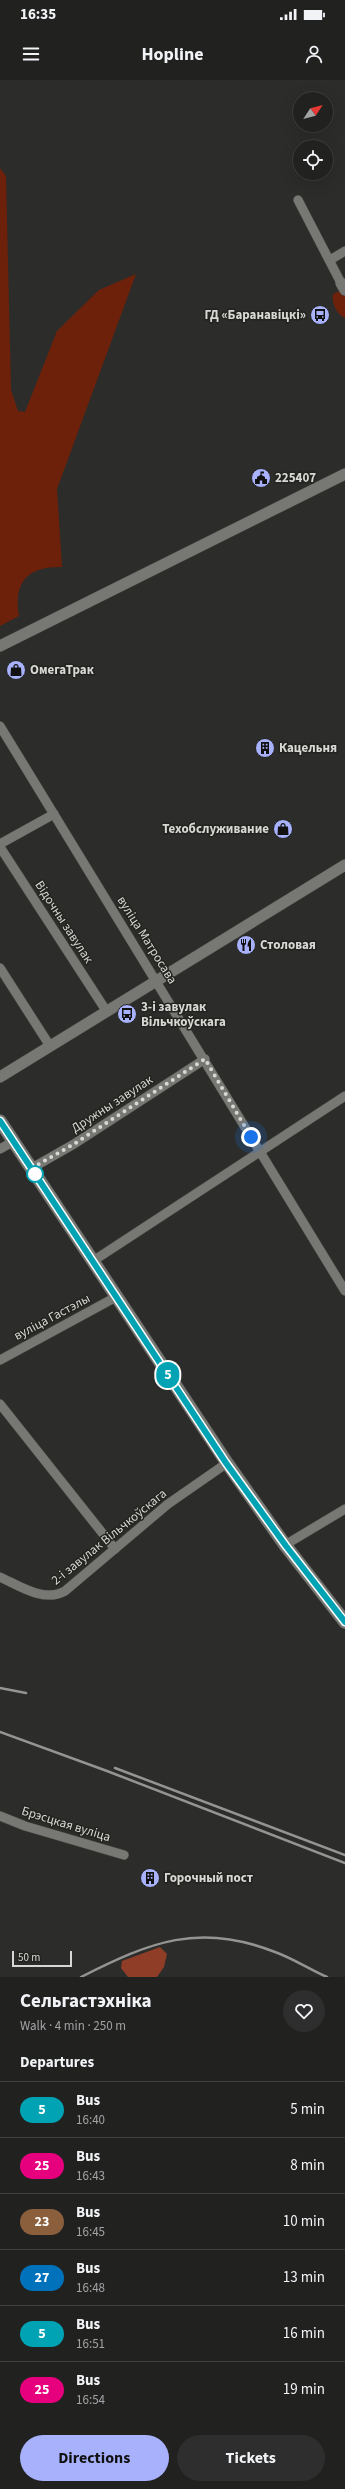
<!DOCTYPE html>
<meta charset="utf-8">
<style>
:root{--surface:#212120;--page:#2d2e2d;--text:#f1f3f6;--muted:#a2a3a5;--line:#3e3e3e;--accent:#a7b1fc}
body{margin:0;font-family:"Source Sans 3",sans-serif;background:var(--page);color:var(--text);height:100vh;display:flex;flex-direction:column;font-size:15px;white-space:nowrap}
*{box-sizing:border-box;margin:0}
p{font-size:13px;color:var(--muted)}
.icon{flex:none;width:22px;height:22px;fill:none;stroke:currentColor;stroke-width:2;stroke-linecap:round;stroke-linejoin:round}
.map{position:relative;height:1897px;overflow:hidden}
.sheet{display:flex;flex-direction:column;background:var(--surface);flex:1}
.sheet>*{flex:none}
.badge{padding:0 8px;border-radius:13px;font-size:14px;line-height:26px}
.needle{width:26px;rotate:54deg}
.controls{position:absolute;left:293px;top:12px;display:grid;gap:8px}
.controls a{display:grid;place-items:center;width:40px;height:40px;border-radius:50%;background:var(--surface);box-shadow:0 4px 16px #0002,0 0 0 1px var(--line);font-size:20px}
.scale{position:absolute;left:12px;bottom:10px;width:60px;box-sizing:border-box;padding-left:4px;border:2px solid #d7d7d5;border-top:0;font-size:11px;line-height:14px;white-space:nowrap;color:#d7d7d5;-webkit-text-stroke:3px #232320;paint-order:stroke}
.you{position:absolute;width:20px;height:20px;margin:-10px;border:3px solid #fff;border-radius:50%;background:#1a73e8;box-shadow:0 0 0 6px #1a73e833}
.map>.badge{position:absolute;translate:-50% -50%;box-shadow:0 0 0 2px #fff}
h2{padding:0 20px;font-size:15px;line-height:36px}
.round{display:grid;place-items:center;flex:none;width:42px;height:42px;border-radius:21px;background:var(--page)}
.head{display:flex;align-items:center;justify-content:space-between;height:68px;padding:0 20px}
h1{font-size:19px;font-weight:700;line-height:30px}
.primary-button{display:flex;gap:8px;margin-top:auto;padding:8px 20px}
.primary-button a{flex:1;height:46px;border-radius:24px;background:var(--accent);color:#111;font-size:16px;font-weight:700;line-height:46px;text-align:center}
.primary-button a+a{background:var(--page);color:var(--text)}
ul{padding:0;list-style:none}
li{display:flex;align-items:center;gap:12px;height:56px;padding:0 20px;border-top:1px solid var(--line)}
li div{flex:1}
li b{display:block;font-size:15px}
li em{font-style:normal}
li .badge{min-width:44px;font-weight:700;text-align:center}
.status{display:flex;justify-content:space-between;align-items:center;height:28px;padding:0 20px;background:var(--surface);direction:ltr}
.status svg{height:11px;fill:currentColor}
header{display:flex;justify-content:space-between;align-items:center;height:52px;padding:0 20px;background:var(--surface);font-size:18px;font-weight:700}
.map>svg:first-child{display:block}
.green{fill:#6d210a}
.forest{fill:#8f3d27}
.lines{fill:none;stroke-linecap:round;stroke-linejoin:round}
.minor-casing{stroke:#474745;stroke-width:10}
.tertiary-casing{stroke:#474745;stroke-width:12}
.secondary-casing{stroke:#474745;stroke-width:14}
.minor{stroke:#777774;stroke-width:9}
.tertiary{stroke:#777774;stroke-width:11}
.secondary{stroke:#777774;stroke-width:13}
.rail{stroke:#949492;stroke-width:2.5}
.line-casing{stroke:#fff;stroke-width:9}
.line{stroke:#00a3b4;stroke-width:6}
.walk{stroke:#d7d7d5;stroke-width:4;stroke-dasharray:0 7.2}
.stop-dot{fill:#fff;stroke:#00a3b4;stroke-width:2}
.labels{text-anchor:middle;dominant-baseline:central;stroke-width:3;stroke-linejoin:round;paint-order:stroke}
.poi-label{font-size:13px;font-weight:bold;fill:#d7d7d5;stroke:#232320;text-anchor:start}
.street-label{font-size:13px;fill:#d7d7d5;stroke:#232320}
</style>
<div class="status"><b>16:35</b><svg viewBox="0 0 49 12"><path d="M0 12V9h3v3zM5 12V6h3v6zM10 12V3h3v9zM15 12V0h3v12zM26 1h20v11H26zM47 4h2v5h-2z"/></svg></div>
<header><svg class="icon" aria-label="menu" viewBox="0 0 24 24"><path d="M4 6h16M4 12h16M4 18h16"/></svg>Hopline<svg class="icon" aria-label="person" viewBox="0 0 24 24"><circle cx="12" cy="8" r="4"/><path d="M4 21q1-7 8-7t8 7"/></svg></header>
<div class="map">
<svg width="345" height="1897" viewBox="0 0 345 1897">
<rect width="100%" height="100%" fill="#2c2c2a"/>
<g class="green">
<path d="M0 88 6 96 11 310 18 331 25 332 57 251 99 210 136 194 57 409 62 487C28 486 13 502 19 536L0 546Z"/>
<path d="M340 211 345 214V238C337 235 331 222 333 214Z"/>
</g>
<path class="forest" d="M160 1867 167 1874 164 1887 157 1897H128L121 1888 122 1881Z"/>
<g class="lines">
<defs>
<g id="minor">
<path d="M298 120 341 203"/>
<path d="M330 180 345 171"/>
<path d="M0 646 345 1211"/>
<path d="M0 764 54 734"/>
<path d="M0 767 107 932"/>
<path d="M0 888 50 966"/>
<path d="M0 1069 14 1061"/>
<path d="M32 1088 74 1064 205 979"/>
<path d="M93 1181 345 1016"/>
<path d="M0 1280 116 1217"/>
<path d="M0 1324 115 1469"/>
<path d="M285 1465 345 1429"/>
<path d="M0 1497C20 1506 44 1523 65 1511L168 1424 227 1383"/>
<path d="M0 1736 25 1746 124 1775"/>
</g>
<g id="tertiary">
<path d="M341 203 345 210"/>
<path d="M0 566 345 394"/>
<path d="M0 997 345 785"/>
</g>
<path id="secondary" d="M0 1041 227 1383 285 1465 345 1542"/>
</defs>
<use href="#minor" class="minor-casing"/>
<use href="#tertiary" class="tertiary-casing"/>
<use href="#secondary" class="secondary-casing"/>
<use href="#minor" class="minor"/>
<use href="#tertiary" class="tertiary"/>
<use href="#secondary" class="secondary"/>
<g class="rail">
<path d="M0 1608 26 1613"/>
<path d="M0 1652 107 1691 345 1783"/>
<path d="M115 1688 345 1775"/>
<path d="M81 1897C150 1862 199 1842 275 1872 292 1878 309 1889 327 1897"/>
</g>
</g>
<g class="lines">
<defs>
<path id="line" d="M0 1041 226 1383 286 1466 345 1542"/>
</defs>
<use href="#line" class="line-casing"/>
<use href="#line" class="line"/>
<path class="walk" d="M35 1094 32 1088 74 1064 205 979 251 1057"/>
</g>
<defs>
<symbol id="bus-disc" viewBox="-11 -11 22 22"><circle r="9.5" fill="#a7b1fc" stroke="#232320"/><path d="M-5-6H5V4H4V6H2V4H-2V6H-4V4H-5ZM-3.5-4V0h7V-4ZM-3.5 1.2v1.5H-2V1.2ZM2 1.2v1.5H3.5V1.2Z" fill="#111"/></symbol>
<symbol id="civic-disc" viewBox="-11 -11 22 22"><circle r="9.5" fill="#a7b1fc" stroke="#232320"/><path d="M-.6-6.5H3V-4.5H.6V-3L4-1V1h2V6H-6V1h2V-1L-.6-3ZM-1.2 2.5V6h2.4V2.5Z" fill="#111"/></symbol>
<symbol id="shop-disc" viewBox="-11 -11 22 22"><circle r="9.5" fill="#a7b1fc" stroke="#232320"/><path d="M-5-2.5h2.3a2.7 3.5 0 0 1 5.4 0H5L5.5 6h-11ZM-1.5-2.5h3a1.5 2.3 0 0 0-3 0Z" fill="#111"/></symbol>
<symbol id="building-disc" viewBox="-11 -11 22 22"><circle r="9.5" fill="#a7b1fc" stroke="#232320"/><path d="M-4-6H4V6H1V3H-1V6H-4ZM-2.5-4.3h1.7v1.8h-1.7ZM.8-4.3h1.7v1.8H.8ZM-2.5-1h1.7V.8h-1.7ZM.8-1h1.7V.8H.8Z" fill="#111"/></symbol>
<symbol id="restaurant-disc" viewBox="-11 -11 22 22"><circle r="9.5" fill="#a7b1fc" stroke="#232320"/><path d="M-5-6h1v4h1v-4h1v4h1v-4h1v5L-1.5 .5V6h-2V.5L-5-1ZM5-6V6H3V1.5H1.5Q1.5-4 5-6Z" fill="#111"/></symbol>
</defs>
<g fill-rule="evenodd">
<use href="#bus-disc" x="309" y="224" width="22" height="22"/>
<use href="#civic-disc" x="250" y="387" width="22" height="22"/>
<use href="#shop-disc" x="5" y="579" width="22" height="22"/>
<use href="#building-disc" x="254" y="657" width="22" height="22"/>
<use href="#shop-disc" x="272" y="738" width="22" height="22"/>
<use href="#restaurant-disc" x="235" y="854" width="22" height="22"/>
<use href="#bus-disc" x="116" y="923" width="22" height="22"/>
<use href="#building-disc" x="139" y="1787" width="22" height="22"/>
</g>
<circle class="stop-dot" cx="35" cy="1094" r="8"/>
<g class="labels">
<g class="poi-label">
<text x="306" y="235" text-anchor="end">ГД «Баранавіцкі»</text>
<text x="275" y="398">225407</text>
<text x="30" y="590">ОмегаТрак</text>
<text x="279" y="668">Кацельня</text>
<text x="269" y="749" text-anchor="end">Техобслуживание</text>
<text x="260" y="865">Столовая</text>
<text x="141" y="927">3-і завулак<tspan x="141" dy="15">Вільчкоўскага</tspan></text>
<text x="164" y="1798">Горочный пост</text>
</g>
<g class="street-label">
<text transform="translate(64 842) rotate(57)">Відочны завулак</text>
<text transform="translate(147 860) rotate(58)">вуліца Матросава</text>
<text transform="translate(112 1024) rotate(-33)">Дружны завулак</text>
<text transform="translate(52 1237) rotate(-28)">вуліца Гастэлы</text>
<text transform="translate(109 1457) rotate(-39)">2-і завулак Вільчкоўскага</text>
<text transform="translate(66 1744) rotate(17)">Брэсцкая вуліца</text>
</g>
</g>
</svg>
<div class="controls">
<a><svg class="needle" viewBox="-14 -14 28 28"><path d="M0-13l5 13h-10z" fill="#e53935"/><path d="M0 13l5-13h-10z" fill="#a2a3a5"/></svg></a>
<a><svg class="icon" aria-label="locate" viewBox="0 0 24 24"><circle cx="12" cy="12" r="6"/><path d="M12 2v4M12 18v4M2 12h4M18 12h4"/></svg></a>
</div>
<div class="scale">50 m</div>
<div class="you" style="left:251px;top:1057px"></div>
<b class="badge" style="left:168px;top:1295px;background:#00a3b4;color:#fff">5</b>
</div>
<section class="sheet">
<div class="head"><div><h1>Сельгастэхніка</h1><p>Walk · 4 min · 250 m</p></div><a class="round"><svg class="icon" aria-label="heart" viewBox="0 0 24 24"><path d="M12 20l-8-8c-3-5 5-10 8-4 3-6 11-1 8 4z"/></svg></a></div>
<h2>Departures</h2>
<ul>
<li><span class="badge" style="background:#00a3b4;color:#fff">5</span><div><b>Bus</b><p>16:40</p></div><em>5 min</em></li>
<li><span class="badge" style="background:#e6007e;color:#fff">25</span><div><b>Bus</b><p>16:43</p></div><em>8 min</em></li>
<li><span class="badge" style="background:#8b5e3c;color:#fff">23</span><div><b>Bus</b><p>16:45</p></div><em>10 min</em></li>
<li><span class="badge" style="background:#0072bc;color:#fff">27</span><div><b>Bus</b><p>16:48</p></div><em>13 min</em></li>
<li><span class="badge" style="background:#00a3b4;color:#fff">5</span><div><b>Bus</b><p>16:51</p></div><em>16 min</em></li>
<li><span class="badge" style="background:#e6007e;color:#fff">25</span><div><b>Bus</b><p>16:54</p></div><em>19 min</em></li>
</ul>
<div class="primary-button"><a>Directions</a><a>Tickets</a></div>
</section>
